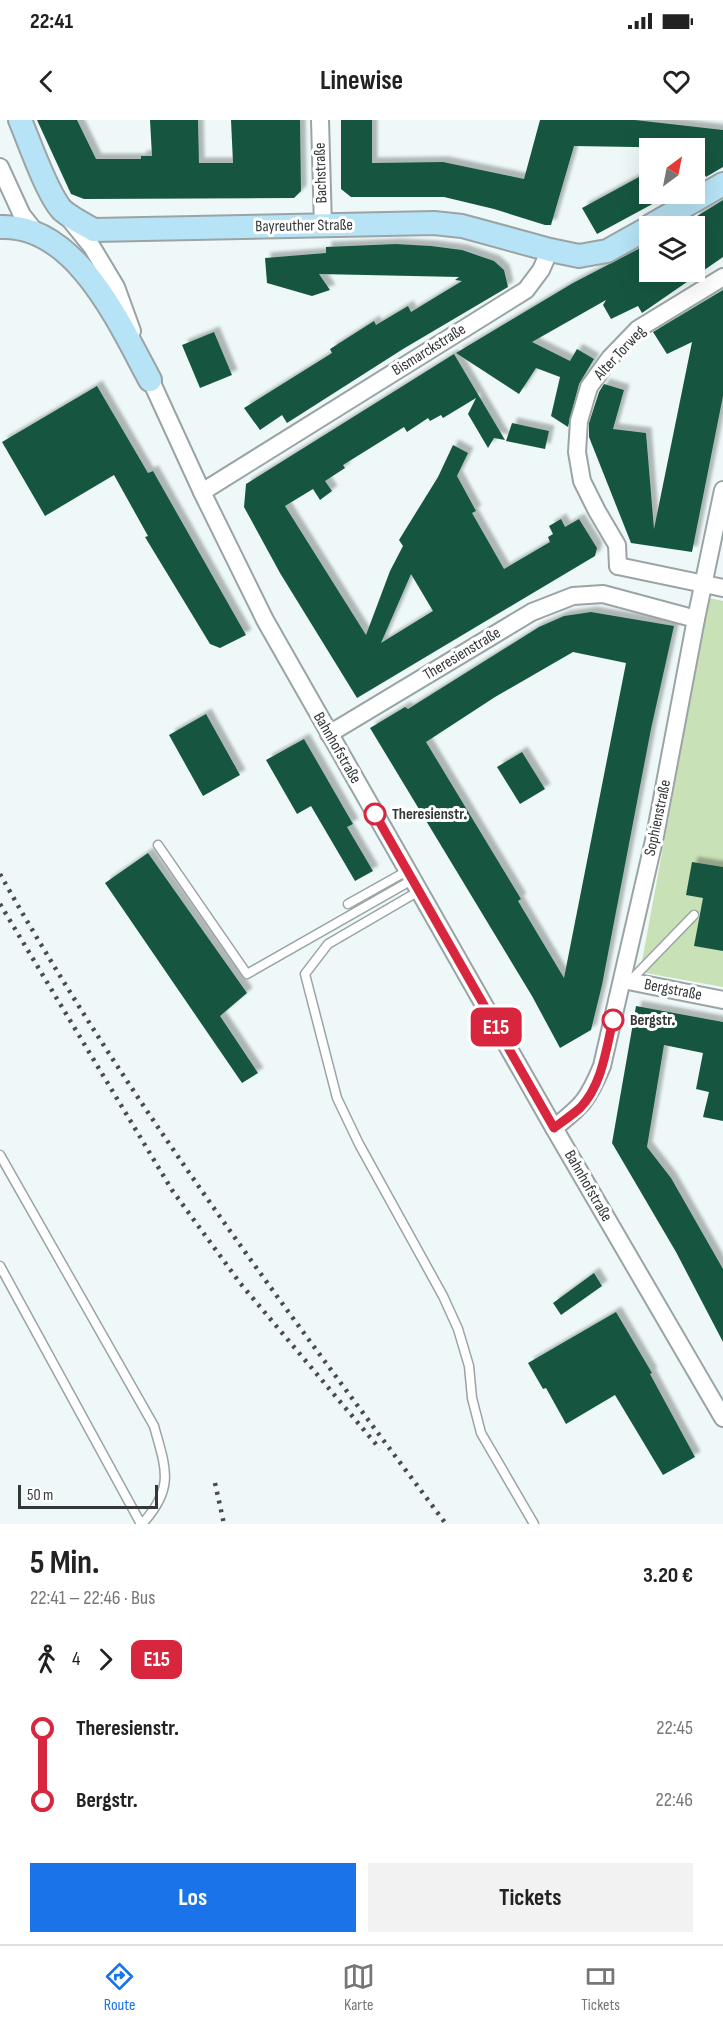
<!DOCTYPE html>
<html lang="de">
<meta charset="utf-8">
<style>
:root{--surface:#fff;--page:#f2f2f2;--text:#222;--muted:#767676;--line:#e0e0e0;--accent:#1a73e8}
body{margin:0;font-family:"Sofia Sans Condensed",sans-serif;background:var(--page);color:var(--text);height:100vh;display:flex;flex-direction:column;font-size:22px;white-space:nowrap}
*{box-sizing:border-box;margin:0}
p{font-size:20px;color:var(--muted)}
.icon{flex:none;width:33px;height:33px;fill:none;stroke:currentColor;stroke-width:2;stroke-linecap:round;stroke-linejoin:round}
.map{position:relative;height:1404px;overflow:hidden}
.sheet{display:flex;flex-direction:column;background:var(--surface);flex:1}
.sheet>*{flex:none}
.badge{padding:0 12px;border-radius:9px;font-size:21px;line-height:39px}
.needle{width:39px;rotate:32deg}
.controls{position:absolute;left:639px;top:18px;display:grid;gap:12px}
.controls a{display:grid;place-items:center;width:66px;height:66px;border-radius:0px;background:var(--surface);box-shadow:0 6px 24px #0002;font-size:30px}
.scale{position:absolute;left:18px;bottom:15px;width:140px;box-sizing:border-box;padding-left:6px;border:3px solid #343738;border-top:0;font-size:16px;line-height:21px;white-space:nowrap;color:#343738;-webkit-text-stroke:4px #fff;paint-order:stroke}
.map>.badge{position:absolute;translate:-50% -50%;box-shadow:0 0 0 3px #fff}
.legs{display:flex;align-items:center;gap:9px;height:66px;padding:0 30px;font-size:20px}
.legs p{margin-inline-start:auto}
.overview{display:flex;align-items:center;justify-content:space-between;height:102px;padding:0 30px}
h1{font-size:33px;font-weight:700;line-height:45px}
.cta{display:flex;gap:12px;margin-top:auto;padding:12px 30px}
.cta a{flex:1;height:69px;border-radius:0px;background:var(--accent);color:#fff;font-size:24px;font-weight:700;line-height:69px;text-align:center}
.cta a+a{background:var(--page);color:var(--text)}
ul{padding:0 30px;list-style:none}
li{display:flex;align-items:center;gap:21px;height:72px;font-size:22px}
li i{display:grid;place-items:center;width:9px;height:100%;margin:0 8px;background:currentColor}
li i::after{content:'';width:15px;height:15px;margin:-8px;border:4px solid;border-radius:50%;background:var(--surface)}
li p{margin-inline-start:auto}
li:first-child i{background:linear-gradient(#0000 50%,currentColor 0)}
li:last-child i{background:linear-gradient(currentColor 50%,#0000 0)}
.status{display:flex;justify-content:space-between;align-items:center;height:42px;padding:0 30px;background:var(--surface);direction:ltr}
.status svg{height:16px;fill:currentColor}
header{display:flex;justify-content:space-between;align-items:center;height:78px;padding:0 30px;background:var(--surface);font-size:27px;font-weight:700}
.tabs{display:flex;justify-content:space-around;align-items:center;height:84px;border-top:2px solid var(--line);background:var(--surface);font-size:16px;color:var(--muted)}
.tabs a{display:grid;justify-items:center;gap:3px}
.tabs .active{color:var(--accent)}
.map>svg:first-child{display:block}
.green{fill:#c9e1b7}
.building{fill:#165741;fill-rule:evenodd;filter:url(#shadow)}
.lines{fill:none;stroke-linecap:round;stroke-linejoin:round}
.lane-casing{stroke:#9ba4a5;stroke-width:11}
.street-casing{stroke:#9ba4a5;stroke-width:20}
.secondary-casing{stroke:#9ba4a5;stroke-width:26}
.lane{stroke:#fff;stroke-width:8}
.street{stroke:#fff;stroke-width:16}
.secondary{stroke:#b6e3f5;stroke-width:22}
.rail{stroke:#484c4c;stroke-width:4.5;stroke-dasharray:3 6;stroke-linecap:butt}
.line-1-casing{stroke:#fff;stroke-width:14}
.line-1{stroke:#d7263d;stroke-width:9}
.stop-1-dot{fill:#fff;stroke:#d7263d;stroke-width:3}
.labels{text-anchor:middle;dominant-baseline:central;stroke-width:6;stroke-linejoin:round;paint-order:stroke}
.street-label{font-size:16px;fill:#343738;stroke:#fff}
.stop-label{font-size:16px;font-weight:bold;fill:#343738;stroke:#fff;text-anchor:start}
</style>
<div class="status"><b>22:41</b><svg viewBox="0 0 49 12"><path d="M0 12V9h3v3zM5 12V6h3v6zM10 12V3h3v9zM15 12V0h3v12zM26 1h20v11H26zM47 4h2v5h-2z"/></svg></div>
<header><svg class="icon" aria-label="back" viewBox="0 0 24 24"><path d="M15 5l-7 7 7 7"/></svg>Linewise<svg class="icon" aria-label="heart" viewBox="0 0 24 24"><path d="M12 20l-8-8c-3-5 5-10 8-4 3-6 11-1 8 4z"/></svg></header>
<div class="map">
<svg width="723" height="1404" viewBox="0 0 723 1404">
<defs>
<filter id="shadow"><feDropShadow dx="5.5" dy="-5.5" stdDeviation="1.5" flood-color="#0004"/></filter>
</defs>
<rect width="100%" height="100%" fill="#eef8f8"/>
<path class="green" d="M709 478 723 481V867L640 852Z"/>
<g class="building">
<path d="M37 0H77L96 39H141V36H152L150 0H198L199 43H233L231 0H300L301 71 294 78 84 79 71 74Z"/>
<path d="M341 0H372V43L443 42 524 59 540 0H635L723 10V47L706 57 705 55 694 60V28L574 26 551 105H545L494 89 444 77H351L341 69Z"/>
<path d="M650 51V74H671L597 114 582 88Z"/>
<path d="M723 80V137L642 193 638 186 611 199 603 185 606 180 532 222 570 241 577 229 594 239 579 264 568 307 551 296 560 257 536 248 519 274 456 233 573 163 650 123V152H694V98Z"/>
<path d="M396 124 431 126 462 130 494 141 504 150 508 167 403 229 287 303 282 295 260 310 244 288 332 233 330 229 374 201 376 205 408 186 411 192 462 161 455 160 459 157 319 154 330 170 312 176 267 163 265 138 326 133V127Z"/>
<path d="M723 170V276L692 432 631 423 589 317V303L599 272 604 264 624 270 613 309 646 313 654 409 692 222 667 234 653 212Z"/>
<path d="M214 212 232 255 200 268 182 225Z"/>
<path d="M454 234 505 320 494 318 488 328 468 294 476 278 443 298 441 295 430 301 428 298 407 312 404 307 343 345 345 348 325 361 332 371 320 380 313 369 285 386 366 515 390 451 403 426 399 420 438 357 453 325 468 333 457 356 476 391 472 393 504 449 550 422 548 417 553 414 549 406 561 399 565 407 579 399 597 428 595 436 357 578 280 453 244 387 246 364ZM411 454 433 491 381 523Z"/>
<path d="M97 266 148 353 153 351 246 515 220 528 210 524 145 417 148 416 114 355 45 396 2 322Z"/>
<path d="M512 303 549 311 545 329 506 321Z"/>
<path d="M591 492 674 506 651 609 602 865 591 910 560 928 532 876 370 608 405 587 408 589 539 507 564 496ZM573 532 626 543 564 858 518 781 521 779 426 622 495 577Z"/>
<path d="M206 594 240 655 203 676 169 615Z"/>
<path d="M304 619 353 704 347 707 373 751 355 761 311 686 297 694 266 640Z"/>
<path d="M522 632 545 669 520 684 497 647Z"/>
<path d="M148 733 247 873 220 896 258 953 242 963 105 763Z"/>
<path d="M692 742 723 747V831L694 826 703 778 686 775Z"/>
<path d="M636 886 723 902V1001L703 997 709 972 696 969 703 933 664 925 647 1027 671 1058 723 1149V1222L676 1132 612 1023Z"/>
<path d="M594 1153 602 1166 561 1195 553 1183Z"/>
<path d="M616 1192 652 1253 650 1254 695 1337 663 1355 615 1275 566 1304 546 1268 543 1269 528 1243Z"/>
</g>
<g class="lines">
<defs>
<g id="lane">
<path d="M158 725 247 854 412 760"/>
<path d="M419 771 328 824 305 854 337 978 359 1024 443 1176 458 1209 469 1246 472 1278 481 1313 534 1404"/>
<path d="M348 784 407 751"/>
<path d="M630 861 694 795"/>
<path d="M0 1035 154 1306C166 1349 175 1368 142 1404"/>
<path d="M0 1146 141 1404"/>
</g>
<g id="street">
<path d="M320 0 323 106"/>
<path d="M0 47 22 95 37 114"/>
<path d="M71 101 92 127 116 167 132 211"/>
<path d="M146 250 202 372 265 500 554 1008 723 1298"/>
<path d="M202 372 526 170 541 150 550 130"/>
<path d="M618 446 617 425 597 391 582 361 577 332 579 301 589 267 610 238 638 209 723 157"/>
<path d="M618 446 723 468"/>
<path d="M329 614 532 492 573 476 603 474 696 499"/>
<path d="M623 860 723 880"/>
<path d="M554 1008C582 986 588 980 602 946L655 716 696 499 723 370"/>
</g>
<g id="secondary">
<path d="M20 0C29 21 47 74 62 90 71 98 83 104 94 110L434 103 462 106 550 130 579 136 607 131 650 107"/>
<path d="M650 106 723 64"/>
<path d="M0 107C76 103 120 205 150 260"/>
</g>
</defs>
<use href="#lane" class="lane-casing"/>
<use href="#street" class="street-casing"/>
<use href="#secondary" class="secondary-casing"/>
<use href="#lane" class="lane"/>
<use href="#street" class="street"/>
<use href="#secondary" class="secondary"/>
<g class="rail">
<path d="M0 754C129 983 289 1194 446 1404"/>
<path d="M0 784 172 1070 240 1163 380 1329"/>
<path d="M215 1363 224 1404"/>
</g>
</g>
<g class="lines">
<defs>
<path id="line-1" d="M375 694 554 1008C562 1002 572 995 580 988 602 965 606 930 613 900"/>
</defs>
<use href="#line-1" class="line-1-casing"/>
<use href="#line-1" class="line-1"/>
</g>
<g class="stop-1-dot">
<circle cx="375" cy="694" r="10"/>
<circle cx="613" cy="900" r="10"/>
</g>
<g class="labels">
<g class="street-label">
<text transform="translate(321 53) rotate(-92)">Bachstraße</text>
<text transform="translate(304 106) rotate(-1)">Bayreuther Straße</text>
<text transform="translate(429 230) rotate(-32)">Bismarckstraße</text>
<text transform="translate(620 233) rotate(-47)">Alter Torweg</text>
<text transform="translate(462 534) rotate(-31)">Theresienstraße</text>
<text transform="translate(337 628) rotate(60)">Bahnhofstraße</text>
<text transform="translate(658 698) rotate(-78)">Sophienstraße</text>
<text transform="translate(673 870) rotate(11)">Bergstraße</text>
<text transform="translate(588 1066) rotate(60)">Bahnhofstraße</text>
</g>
<g class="stop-label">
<text x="392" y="694">Theresienstr.</text>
<text x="630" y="900">Bergstr.</text>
</g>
</g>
</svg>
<div class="controls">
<a><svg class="needle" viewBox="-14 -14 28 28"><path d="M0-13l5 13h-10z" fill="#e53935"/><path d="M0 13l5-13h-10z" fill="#767676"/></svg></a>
<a><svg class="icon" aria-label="layers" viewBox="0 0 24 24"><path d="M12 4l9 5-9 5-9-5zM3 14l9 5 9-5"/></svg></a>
</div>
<div class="scale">50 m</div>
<b class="badge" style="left:496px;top:907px;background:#d7263d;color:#fff">E15</b>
</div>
<section class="sheet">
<div class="overview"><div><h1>5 Min.</h1><p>22:41 – 22:46 · Bus</p></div><b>3.20 €</b></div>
<div class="legs"><svg class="icon" aria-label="walk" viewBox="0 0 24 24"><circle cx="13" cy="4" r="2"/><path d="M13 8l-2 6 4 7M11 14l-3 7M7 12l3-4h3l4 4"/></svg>4<svg class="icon" aria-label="forward" viewBox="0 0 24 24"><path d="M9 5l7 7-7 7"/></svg><b class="badge" style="background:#d7263d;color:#fff">E15</b></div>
<ul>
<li><i style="color:#d7263d"></i><b>Theresienstr.</b><p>22:45</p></li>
<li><i style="color:#d7263d"></i><b>Bergstr.</b><p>22:46</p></li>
</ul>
<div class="cta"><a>Los</a><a>Tickets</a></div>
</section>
<nav class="tabs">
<a class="active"><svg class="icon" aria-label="directions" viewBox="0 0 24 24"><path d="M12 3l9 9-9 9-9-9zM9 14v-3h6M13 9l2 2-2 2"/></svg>Route</a>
<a><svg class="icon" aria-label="map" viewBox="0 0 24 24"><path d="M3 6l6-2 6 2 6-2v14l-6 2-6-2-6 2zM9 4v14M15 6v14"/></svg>Karte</a>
<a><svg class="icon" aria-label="tickets" viewBox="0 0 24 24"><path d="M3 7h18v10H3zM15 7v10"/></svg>Tickets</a>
</nav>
